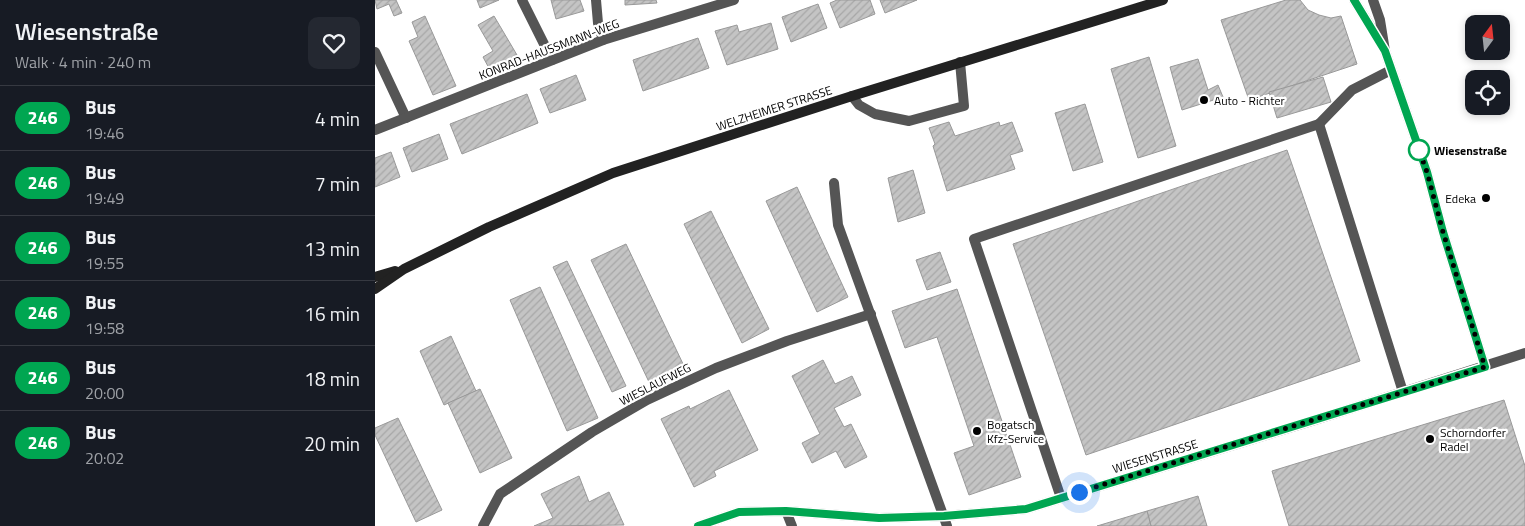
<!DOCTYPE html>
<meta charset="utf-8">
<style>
:root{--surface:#171b24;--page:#242831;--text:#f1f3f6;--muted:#9ea1a6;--line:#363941}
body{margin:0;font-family:"Titillium Web",sans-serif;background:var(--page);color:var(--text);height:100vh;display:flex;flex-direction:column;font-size:19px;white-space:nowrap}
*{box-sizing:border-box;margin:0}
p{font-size:16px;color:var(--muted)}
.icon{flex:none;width:28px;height:28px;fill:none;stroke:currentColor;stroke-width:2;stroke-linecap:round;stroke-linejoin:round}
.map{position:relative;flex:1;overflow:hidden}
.panel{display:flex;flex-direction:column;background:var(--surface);width:375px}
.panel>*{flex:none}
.badge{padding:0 10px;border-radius:16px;font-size:18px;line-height:32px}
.needle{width:32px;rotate:15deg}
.fabs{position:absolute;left:1090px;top:15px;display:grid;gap:10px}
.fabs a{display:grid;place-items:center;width:45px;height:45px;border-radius:10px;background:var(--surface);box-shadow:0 2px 8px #0003;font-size:25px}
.you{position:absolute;width:25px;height:25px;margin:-12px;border:4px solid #fff;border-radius:50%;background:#1a73e8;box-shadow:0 0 0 8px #1a73e833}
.map>.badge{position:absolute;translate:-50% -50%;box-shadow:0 0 0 2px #fff}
.round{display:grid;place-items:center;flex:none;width:52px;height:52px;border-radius:10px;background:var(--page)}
.headline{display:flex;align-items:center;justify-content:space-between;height:85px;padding:0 15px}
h1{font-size:24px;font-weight:600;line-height:38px}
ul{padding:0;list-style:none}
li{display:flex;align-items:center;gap:15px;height:65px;padding:0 15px;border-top:1px solid var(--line)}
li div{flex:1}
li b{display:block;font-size:19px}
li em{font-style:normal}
li .badge{min-width:55px;font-weight:700;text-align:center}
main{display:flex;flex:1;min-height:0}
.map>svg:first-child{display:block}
.building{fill:url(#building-hatch);stroke:#999}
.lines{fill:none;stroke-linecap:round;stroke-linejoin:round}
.service{stroke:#555;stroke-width:10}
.minor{stroke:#555;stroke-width:10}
.secondary{stroke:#222;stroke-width:10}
.line-casing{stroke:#fff;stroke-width:11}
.line{stroke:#00a651;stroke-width:8}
.walk{stroke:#000;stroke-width:5;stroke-dasharray:0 9}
.poi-dot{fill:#000;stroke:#fff;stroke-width:2}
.stop-dot{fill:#fff;stroke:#00a651;stroke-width:2.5}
.labels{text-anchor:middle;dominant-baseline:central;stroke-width:4.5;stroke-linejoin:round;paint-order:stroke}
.street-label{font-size:12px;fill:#000;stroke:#fff}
.poi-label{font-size:12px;fill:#000;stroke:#fff;text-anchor:start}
.stop-label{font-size:12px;font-weight:bold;fill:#000;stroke:#fff;text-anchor:start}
</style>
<main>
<section class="panel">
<div class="headline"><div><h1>Wiesenstraße</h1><p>Walk · 4 min · 240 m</p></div><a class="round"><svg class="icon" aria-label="heart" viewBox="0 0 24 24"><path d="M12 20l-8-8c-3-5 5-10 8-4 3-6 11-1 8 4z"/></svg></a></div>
<ul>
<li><span class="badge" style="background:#00a651;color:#fff">246</span><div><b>Bus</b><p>19:46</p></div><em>4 min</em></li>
<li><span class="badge" style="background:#00a651;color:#fff">246</span><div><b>Bus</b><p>19:49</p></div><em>7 min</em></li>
<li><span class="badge" style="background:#00a651;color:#fff">246</span><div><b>Bus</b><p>19:55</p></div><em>13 min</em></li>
<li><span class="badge" style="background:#00a651;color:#fff">246</span><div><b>Bus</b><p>19:58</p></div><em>16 min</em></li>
<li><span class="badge" style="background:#00a651;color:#fff">246</span><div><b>Bus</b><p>20:00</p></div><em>18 min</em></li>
<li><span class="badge" style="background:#00a651;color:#fff">246</span><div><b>Bus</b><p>20:02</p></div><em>20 min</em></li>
</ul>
</section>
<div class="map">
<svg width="1150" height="526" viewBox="0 0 1150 526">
<defs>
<pattern id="building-hatch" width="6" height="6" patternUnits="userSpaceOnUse" patternTransform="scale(1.25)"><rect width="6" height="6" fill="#c4c4c4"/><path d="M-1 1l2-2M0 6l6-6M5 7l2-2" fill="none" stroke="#a7a7a7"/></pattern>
</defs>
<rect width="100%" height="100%" fill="#fff"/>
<g class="building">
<path d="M0 0H21L27 13 19 16 14 4 2 9Z"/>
<path d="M102 0H124L105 8Z"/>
<path d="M176 0H205L209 11 181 19Z"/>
<path d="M250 0H281L282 3 250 5Z"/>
<path d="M462 0H495L500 14 465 28 455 3Z"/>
<path d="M505 0H542L510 13Z"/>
<path d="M911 0H925L933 10 944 15 956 18 966 16 982 64 874 100 846 20Z"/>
<path d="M443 4 452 28 416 42 407 17Z"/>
<path d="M50 16 81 86 58 95 34 41 43 37 37 22Z"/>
<path d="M119 16 142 55 115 70 108 57 118 51 103 25Z"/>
<path d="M396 23 403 49 352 65 340 31 362 25 364 32Z"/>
<path d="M323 38 334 68 268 91 258 60Z"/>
<path d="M774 57 801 146 763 158 736 69Z"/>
<path d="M823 59 833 90 843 85 848 97 807 110 795 67Z"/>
<path d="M201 75 211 100 175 113 165 89Z"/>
<path d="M948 77 956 102 902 118 894 92Z"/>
<path d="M152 94 163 123 87 154 75 124Z"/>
<path d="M710 104 728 162 698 171 680 113Z"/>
<path d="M574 122 580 136 624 122 625 126 637 122 648 151 635 155 640 169 572 191 558 146 560 144 554 128Z"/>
<path d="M64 134 73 159 37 172 28 148Z"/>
<path d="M912 150 985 361 711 455 638 244Z"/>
<path d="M16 152 25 177 0 187V158Z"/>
<path d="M538 170 550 213 523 222 513 178Z"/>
<path d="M422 187 473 297 442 312 391 201Z"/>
<path d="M336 211 394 329 367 343 309 224Z"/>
<path d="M251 244 309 366 274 382 216 260Z"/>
<path d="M565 252 576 282 552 290 541 260Z"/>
<path d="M192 261 251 386 237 392 178 267Z"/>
<path d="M165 287 223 418 192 431 135 300Z"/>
<path d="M582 289 646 477 594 495 579 453 599 446 562 337 530 348 517 311Z"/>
<path d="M76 336 101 391 69 405 45 351Z"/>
<path d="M448 360 460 384 477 376 486 395 459 408 469 427 476 424 492 457 470 468 461 451 437 463 427 443 445 434 417 376Z"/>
<path d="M105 389 137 458 105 473 73 403Z"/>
<path d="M354 390 383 450 339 471 341 476 319 487 286 419 314 406 315 409Z"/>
<path d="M1129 400 1150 466V526H914L897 471Z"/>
<path d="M23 418 67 510 41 522 0 435V428Z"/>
<path d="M204 476 214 502 234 492 249 525 159 526 178 518 166 494Z"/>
<path d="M823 496 832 526H776L772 511Z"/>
<path d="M772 511 776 526H722Z"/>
</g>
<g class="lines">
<g class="service">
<path d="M477 96 484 105 500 114 534 121 589 106 585 62"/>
<path d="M944 124 977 90 1016 70"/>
<path d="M686 498 599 239 944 124 1028 392"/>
</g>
<g class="minor">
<path d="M147 0 177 60"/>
<path d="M221 0 223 23 228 40"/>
<path d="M979 0 1007 45"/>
<path d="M998 0 1005 20 1010 51 1052 172 1068 232 1110 367"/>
<path d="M0 52 31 118"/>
<path d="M0 130 228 40 359 0"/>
<path d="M459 183 463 225 572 526"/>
<path d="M411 511 417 526"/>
<path d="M108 526 125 494 217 432 272 400 341 368 412 341 496 314"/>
<path d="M323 526 364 512 411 511 504 518 569 516 651 509 940 420 1150 353"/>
</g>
<g class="secondary">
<path d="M0 277 20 271"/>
<path d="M0 289 29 269 114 227 238 173 477 96 788 0"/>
</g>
</g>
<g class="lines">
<defs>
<path id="line" d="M323 526 364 512 411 511 504 518 569 516 651 509 1110 367 1068 232 1052 172 1010 51 979 0"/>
</defs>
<use href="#line" class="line-casing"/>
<use href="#line" class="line"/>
<path class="walk" d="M704 492 1110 367 1068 232 1052 172 1044 150"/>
</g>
<g class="poi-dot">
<circle cx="829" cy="100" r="5"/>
<circle cx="1111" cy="198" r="5"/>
<circle cx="602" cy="431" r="5"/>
<circle cx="1055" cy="439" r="5"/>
</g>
<circle class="stop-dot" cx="1044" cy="150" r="10"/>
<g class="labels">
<g class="street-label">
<text transform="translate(174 49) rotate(-21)">KONRAD-HAUSSMANN-WEG</text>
<text transform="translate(399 108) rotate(-18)">WELZHEIMER STRASSE</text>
<text transform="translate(280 384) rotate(-27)">WIESLAUFWEG</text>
<text transform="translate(780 456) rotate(-17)">WIESENSTRASSE</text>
</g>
<g class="poi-label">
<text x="839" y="100">Auto - Richter</text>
<text x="1101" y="198" text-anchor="end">Edeka</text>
<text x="612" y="424">Bogatsch<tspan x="612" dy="14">Kfz-Service</tspan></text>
<text x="1065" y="432">Schorndorfer<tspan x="1065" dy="14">Radel</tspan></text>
</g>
<g class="stop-label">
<text x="1059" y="150">Wiesenstraße</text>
</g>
</g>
</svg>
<div class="fabs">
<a><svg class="needle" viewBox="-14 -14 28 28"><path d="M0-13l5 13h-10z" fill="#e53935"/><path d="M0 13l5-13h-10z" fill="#9ea1a6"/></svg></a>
<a><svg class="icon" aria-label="locate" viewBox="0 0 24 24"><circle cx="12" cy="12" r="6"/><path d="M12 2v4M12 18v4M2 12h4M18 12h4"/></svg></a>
</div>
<div class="you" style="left:704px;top:492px"></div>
</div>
</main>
